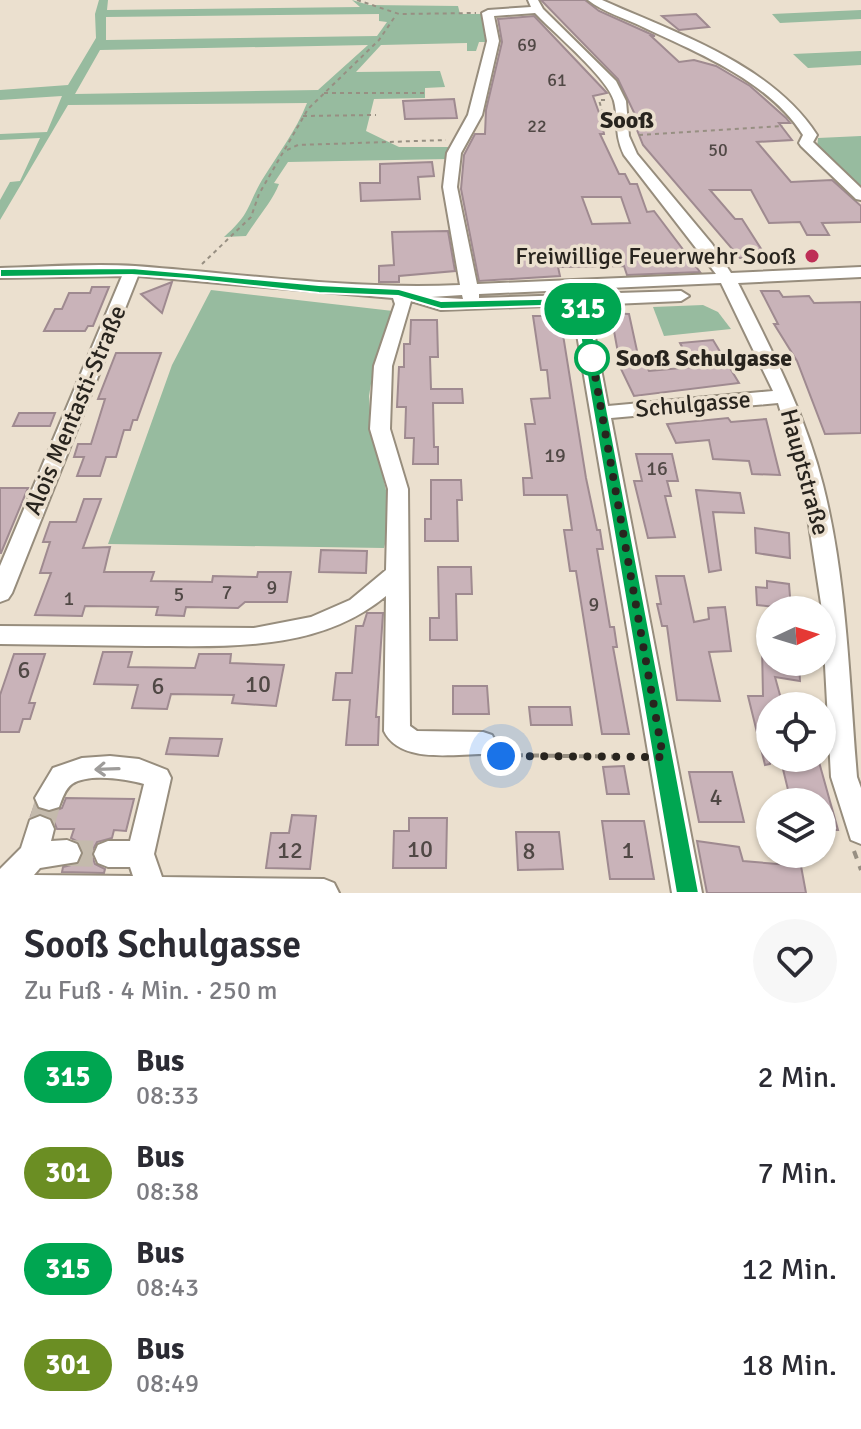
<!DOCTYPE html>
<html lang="de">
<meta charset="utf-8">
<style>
:root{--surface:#fff;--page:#f7f7f7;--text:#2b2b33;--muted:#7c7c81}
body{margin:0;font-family:Signika,sans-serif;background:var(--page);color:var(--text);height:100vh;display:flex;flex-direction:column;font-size:30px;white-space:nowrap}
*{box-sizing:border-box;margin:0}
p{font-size:26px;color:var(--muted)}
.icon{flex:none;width:44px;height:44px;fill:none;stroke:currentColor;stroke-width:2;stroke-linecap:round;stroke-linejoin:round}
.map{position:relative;height:893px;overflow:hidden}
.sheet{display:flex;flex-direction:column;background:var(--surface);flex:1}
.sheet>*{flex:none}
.badge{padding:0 16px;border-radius:26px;font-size:28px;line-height:52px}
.needle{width:52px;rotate:86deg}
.tools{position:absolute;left:756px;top:596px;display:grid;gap:16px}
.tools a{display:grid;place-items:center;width:80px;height:80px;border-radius:50%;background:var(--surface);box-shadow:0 2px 6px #0004;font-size:40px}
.you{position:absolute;width:40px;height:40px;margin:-20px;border:6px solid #fff;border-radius:50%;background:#1a73e8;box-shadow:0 0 0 12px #1a73e833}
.map>.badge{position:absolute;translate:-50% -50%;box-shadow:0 0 0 4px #fff}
.round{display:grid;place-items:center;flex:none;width:84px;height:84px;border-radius:42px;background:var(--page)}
.overview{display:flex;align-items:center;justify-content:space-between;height:136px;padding:0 24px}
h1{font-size:38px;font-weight:600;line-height:60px}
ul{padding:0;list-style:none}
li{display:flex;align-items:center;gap:24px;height:96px;padding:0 24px}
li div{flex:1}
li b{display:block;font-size:30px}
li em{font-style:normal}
li .badge{min-width:88px;font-weight:700;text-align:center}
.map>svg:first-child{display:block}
.green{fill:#97bb9f;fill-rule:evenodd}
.building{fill:#c9b3b9;stroke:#9f8a90;stroke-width:2;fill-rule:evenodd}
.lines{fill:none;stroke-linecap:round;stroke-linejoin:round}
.minor-tunnel{stroke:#c4baac;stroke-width:26;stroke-dasharray:26 13;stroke-linecap:butt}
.minor-casing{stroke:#978d7d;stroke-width:4}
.path-far1{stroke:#978f82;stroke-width:2;stroke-dasharray:4 4;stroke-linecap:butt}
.path{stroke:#978f82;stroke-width:4;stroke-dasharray:8 8;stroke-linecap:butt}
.minor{fill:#fff;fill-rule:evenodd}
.oneway{stroke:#9e9c9a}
.line{fill:#00a651;stroke:#fff;stroke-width:2}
.walk{stroke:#28241e;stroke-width:8;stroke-dasharray:0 14.4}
.poi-dot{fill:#be2e56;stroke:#ebe0cf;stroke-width:3}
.stop-dot{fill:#fff;stroke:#00a651;stroke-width:4}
.labels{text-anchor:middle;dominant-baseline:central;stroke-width:7;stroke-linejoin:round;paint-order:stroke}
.far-number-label{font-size:18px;fill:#504845}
.number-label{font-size:20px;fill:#504845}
.far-quarter-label{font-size:24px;font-weight:bold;fill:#28241e;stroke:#ebe0cf}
.poi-label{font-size:24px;fill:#28241e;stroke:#ebe0cf;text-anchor:end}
.stop-label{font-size:24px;font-weight:bold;fill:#28241e;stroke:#ebe0cf;text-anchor:start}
.street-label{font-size:24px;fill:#28241e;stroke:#ebe0cf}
.near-number-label{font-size:24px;fill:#504845}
</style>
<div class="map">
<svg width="861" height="893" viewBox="0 0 861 893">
<rect width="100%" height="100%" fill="#ebe0cf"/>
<g class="green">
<path d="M99 0H108L107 10 360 7 352 0 369 5 458 6 460 14H481L486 42H479L476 51H467V43L381 45 356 72 440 71 445 87 425 88V98L374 99 366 131 399 147H450L448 159 288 162 274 183 279 184C272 202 257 218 246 236L224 237C251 213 246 208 262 180 278 154 296 131 307 103L68 105 0 220V200L10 182 20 181 40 138 0 140V134L47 132 62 96 0 100V90L68 85 96 38 95 14ZM379 14V21L387 22 377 36 106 40V17ZM368 45 318 90 75 94 100 50Z"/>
<path d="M861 10V19L780 23 772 14Z"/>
<path d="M861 51V65L808 68 793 54Z"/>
<path d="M861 136V187L817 148 818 138Z"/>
<path d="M211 290 393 311 375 359 369 396 371 425 392 516 384 548 108 544 172 365Z"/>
<path d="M703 305 718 312 731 329 664 336 653 307Z"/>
</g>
<g class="building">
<path d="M541 0H585L599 11 655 36H651L679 62 694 60 716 66 750 86 786 118 790 123H779L792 140 757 142 791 182 832 180 861 206V222L822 223 829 235H807L800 222 769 223 751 190H710L735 219H742L767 258H740L643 145 635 125H640L618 79Z"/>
<path d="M696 14 709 27 679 30 662 16Z"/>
<path d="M534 16 607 93 593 96 602 121 604 134H600L619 174H625L630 184H637L647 212 654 211 700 272 627 275 624 266 558 267 560 276 479 281 461 189 464 155 475 134H485L486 110 502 42 498 19ZM582 197H621L630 223 592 224Z"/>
<path d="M454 99 457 118 405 119 403 101Z"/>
<path d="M432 162 434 176 418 177 420 199 361 201 360 183H380V164Z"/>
<path d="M448 231 455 271 399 276V282H379V266L394 265 392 232Z"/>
<path d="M172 282 162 313 141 294Z"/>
<path d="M92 287H109L93 326H88L85 331H44L55 309H62L69 293H90Z"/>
<path d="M761 291H779L783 297 809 296 814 303 861 302V433L825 434 797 361 774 324H778Z"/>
<path d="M599 313 629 314 639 360H643L649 371 693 367 680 343 713 340 739 383 634 396 621 369 614 331H602Z"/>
<path d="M533 316H560L586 478 597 530H600L603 549H597L610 627H614L617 647H613L629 734H602L576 571H570L564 530H572L567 495H524L523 478H532L525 424H535L531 399 550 398 547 370H541Z"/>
<path d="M411 320H437L438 357H430L431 389H462L463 403H433L434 447H438V464H413L414 438H405L406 407H397L399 367H404V344H410Z"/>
<path d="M116 353H161L137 420H133L130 430H124L116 457H106L100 476H77L84 457H74L78 444H91L105 399H98Z"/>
<path d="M19 413H55L50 426H13Z"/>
<path d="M728 418 731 422 766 419 780 475 752 474 749 461 713 459 709 440 676 443 667 424Z"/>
<path d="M636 454H672L678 481H667L671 496H665L675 537 648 538 634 481H642Z"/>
<path d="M431 480H461L462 500H457L458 541H425V519H431Z"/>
<path d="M0 488H28L1 553H0Z"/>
<path d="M696 490 740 493 744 513 713 512 721 570 709 572Z"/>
<path d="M84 499H101L83 548 110 547 104 572H154L151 581 212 582 213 576 257 577 258 572H291L287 602H245L238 608 186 607 184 616 156 615 158 607 85 606 82 616 35 615 51 573H40L50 542H43L50 522H76Z"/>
<path d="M755 528 789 533 790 558 756 553Z"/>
<path d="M321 550 367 551 366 573 319 572Z"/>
<path d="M438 567H471L472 594H456L457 640H430V618H439Z"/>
<path d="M656 576H684L694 622 709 619 708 608 725 607 731 651 709 652 720 701 677 700 667 626H662L657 604H661Z"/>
<path d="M767 581 789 584 791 609 757 605 756 587 767 588Z"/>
<path d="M367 613H383L376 717H379L378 745H346L350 700H333L336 673H352L356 626H363Z"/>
<path d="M767 646 770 662H799L800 681 775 677 783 706H770V764L765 765 748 696H763L762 647Z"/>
<path d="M103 652H132L128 667 195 668 199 654H231L230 663 284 665 276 706 232 703 234 695 171 694 167 709 132 708 138 685 94 684Z"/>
<path d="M14 654H45L29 703H35L30 719H23L19 732H0V695Z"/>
<path d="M453 686H487L489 714H453Z"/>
<path d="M529 707H570L572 725H531Z"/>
<path d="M170 738 222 739 218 756 166 754Z"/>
<path d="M781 761 819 762 838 830H822V802H791Z"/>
<path d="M624 766 629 794H607L603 767Z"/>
<path d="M689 772H732L744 822H699Z"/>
<path d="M66 798 134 799 126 831 114 830 112 838 97 842 91 853 95 864 105 869 104 873 62 872 63 867 80 863 84 854 80 843 71 838 74 829H57L53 819 41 813 31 816 35 805 50 813 62 808Z"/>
<path d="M292 815 316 816 310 869 266 868 271 833H289Z"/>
<path d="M409 818H447L446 868H393L394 831H409Z"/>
<path d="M602 821H644L654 879H610Z"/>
<path d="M516 832H559L563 869 518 870Z"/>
<path d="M697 841 739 847 743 861 801 866 806 893H707Z"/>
</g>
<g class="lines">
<g class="minor-tunnel">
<path d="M40 829 49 798"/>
<path d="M67 853 108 854"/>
</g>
<defs>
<g id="minor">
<path d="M528 0H538L543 9 616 81 626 101 629 136 637 154 712 244 731 273 861 267V277L738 283C771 349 805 413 823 485 847 580 849 680 857 777L861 788V844L851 840 831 777 822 610 803 485 778 403 611 418 702 893H672L572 305 441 310 411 301 392 366 390 429 408 489 410 726 417 731 483 732 492 735 496 743 492 751 483 754C453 754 400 764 384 731L386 596C318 652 230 646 147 646 98 645 49 645 0 644V626L254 628 311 617 350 600 386 570 388 489 370 429 374 366 395 304 393 298 138 276 12 593 8 599 0 602V566L122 276 0 278V268C45 267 91 263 135 266 244 274 351 290 460 285L443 187 447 153 468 115 487 41 482 13 488 10 531 7ZM535 13C553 32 608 78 614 101 619 122 614 134 624 155L716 274 477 284 457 187 461 153 482 115 499 41 494 16ZM721 283 773 391 608 406 589 305 681 301 689 296 681 291 587 294 586 289ZM569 290 570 295 479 298V294ZM462 295 463 299 431 297Z"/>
<path d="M588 0H602C676 33 771 64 817 135L813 142 861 188V200L856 199 801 146 799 143 803 135C769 81 698 53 643 27 625 18 603 12 588 0Z"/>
<path d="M110 756 139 759 167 770 171 778 154 854 162 877 324 879 334 883 339 893H0V869L21 848 30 820 40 816 50 820 54 829 51 841 67 840 77 844 81 853 77 862 40 868 34 875 133 876 130 867H108L98 863 94 854 98 845 108 841H130L144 784C126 779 89 773 72 784 65 789 62 799 59 807L49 810 39 807 35 798 53 768 82 758Z"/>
</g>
</defs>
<use href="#minor" class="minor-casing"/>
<g class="path-far1">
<path d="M357 0 399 14 476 13"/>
<path d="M324 93H427"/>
<path d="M605 100H599L607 129"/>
<path d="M303 116 376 115"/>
<path d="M639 135 783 126"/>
<path d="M287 150 298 145 446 140"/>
<path d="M202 264 251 217 259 194 308 109 379 40 396 15"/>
</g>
<g class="path">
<path d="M499 755 639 757"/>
<path d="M854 851 861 870"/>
</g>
<use href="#minor" class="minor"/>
</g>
<defs><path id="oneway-shaft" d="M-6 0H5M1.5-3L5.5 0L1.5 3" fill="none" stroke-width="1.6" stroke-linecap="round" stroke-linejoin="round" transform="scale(2)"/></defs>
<use class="oneway" href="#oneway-shaft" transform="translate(107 769) rotate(178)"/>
<path class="line" d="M132 268 319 285 399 289 441 301 586 298 699 893H676L575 305 441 309 398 296 319 293 189 279 132 275 0 277V269Z"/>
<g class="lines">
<path class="walk" d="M501 756 663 757 592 358"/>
</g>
<circle class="poi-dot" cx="812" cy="256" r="8"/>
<circle class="stop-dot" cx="592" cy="358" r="16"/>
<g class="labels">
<g class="far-number-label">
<text x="527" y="45">69</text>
<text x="557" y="80">61</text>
<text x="537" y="126">22</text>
<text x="718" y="150">50</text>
</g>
<g class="number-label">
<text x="555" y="455">19</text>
<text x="657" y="468">16</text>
<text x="272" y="587">9</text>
<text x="227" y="592">7</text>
<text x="179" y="594">5</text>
<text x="69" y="598">1</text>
<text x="594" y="604">9</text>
</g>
<g class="far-quarter-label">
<text x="627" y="120">Sooß</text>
</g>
<g class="poi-label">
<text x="796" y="256">Freiwillige Feuerwehr Sooß</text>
</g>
<g class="stop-label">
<text x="616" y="358">Sooß Schulgasse</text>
</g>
<g class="street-label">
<text transform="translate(693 404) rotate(-5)">Schulgasse</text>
<text transform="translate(75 410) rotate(-67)">Alois Mentasti-Straße</text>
<text transform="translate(805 472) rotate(75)">Hauptstraße</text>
</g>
<g class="near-number-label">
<text x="24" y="670">6</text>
<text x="258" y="684">10</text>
<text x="158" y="686">6</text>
<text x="716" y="797">4</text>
<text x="420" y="849">10</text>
<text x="290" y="850">12</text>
<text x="628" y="850">1</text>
<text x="529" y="851">8</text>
</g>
</g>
</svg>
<div class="tools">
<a><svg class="needle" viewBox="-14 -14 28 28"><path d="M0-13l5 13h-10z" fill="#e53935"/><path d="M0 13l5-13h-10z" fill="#7c7c81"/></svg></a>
<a><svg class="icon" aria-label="locate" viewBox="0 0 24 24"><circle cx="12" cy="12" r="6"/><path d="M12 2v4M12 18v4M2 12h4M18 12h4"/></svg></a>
<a><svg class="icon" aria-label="layers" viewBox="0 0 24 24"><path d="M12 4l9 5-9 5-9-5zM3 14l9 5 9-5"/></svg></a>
</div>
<div class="you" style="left:501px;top:756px"></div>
<b class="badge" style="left:583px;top:309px;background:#00a651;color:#fff">315</b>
</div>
<section class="sheet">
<div class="overview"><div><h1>Sooß Schulgasse</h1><p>Zu Fuß · 4 Min. · 250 m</p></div><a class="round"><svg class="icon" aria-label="heart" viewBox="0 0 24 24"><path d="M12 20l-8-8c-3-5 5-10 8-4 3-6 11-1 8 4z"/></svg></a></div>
<ul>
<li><span class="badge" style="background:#00a651;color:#fff">315</span><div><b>Bus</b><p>08:33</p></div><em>2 Min.</em></li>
<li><span class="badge" style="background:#6b8e23;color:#fff">301</span><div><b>Bus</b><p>08:38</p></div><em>7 Min.</em></li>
<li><span class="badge" style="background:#00a651;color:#fff">315</span><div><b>Bus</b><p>08:43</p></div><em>12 Min.</em></li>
<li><span class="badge" style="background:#6b8e23;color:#fff">301</span><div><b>Bus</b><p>08:49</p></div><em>18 Min.</em></li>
</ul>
</section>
